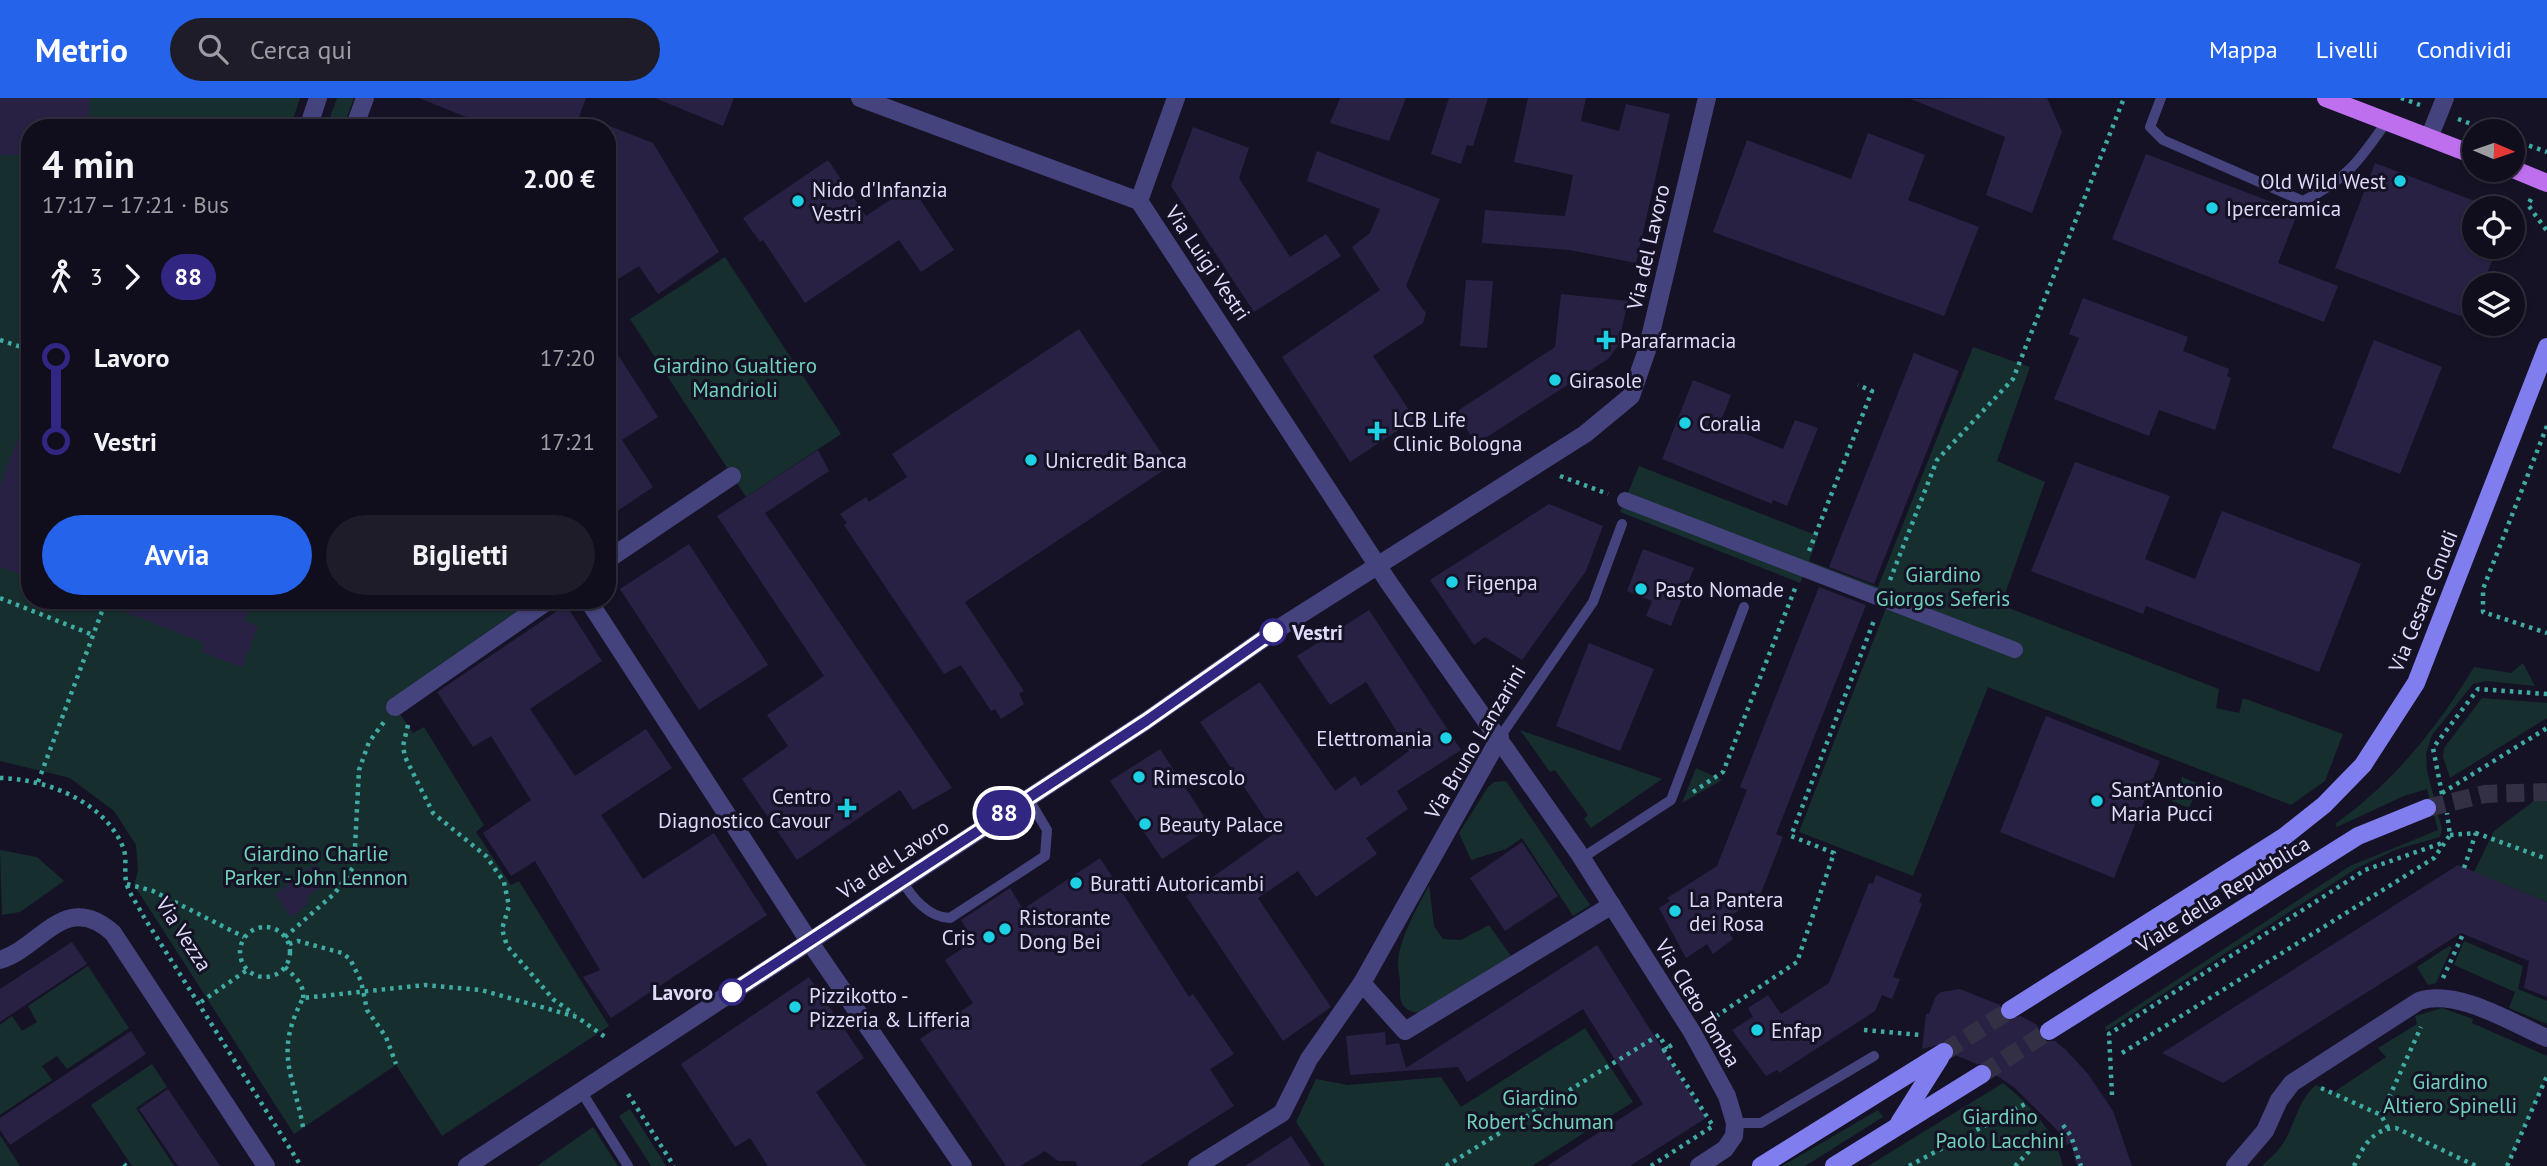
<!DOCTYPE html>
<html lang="it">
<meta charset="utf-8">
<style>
:root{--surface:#100e1c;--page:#1e1c29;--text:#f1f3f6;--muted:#9c9ca3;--line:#302e3b;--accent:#2563eb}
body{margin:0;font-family:"PT Sans",sans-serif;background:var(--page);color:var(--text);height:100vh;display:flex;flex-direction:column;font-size:26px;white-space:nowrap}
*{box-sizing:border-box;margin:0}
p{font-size:23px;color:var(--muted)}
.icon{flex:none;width:38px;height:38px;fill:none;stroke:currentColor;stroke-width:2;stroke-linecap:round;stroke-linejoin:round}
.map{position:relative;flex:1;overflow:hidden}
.panel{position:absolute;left:21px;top:21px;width:595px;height:490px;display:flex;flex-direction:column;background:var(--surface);border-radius:28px;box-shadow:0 2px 5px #0004,0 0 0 2px var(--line)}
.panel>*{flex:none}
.badge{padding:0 14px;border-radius:23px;font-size:24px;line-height:46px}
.needle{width:46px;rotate:92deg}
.tools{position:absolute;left:2462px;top:21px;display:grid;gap:14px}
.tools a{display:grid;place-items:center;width:63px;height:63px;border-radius:50%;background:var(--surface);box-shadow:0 2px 5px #0004,0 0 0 2px var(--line);font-size:35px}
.map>.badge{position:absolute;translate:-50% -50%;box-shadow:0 0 0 4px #fff}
.legs{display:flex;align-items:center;gap:10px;height:77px;padding:0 21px;font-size:23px}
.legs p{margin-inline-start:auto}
.head{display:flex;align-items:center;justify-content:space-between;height:119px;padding:0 21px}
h1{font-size:38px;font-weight:800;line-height:52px}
.primary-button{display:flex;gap:14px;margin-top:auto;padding:14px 21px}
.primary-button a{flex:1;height:80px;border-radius:42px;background:var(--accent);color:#fff;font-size:28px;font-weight:800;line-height:80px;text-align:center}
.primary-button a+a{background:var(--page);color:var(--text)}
ul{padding:0 21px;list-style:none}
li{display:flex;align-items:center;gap:24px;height:84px;font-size:26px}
li i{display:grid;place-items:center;width:10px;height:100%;margin:0 9px;background:currentColor}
li i::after{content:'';width:18px;height:18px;margin:-9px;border:5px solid;border-radius:50%;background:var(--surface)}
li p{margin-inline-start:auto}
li:first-child i{background:linear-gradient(#0000 50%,currentColor 0)}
li:last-child i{background:linear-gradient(currentColor 50%,#0000 0)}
header{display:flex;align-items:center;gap:42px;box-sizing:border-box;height:98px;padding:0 35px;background:var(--accent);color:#fff}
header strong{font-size:33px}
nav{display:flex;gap:38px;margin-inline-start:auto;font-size:24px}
.search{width:490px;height:63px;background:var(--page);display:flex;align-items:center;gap:18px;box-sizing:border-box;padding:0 24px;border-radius:38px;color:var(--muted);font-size:26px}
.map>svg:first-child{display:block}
.green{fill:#162e2d}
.building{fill:#282144}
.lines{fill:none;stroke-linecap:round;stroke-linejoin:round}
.secondary-tunnel{stroke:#333045;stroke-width:18;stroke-dasharray:18 9;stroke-linecap:butt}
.path{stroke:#3faba4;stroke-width:4.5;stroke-dasharray:3.5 5;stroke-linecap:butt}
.service{stroke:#45437e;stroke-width:10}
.pedestrian{stroke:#45437e;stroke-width:16}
.minor{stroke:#45437e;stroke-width:18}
.tertiary{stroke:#45437e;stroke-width:18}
.secondary{stroke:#807def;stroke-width:18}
.primary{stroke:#bd6fed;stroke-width:18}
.line-1-casing{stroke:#fff;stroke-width:16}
.line-1{stroke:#312783;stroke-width:10}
.poi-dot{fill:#1ed0e3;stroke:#151225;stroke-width:2.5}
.stop-1-dot{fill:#fff;stroke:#312783;stroke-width:3.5}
.labels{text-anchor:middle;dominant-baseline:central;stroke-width:6;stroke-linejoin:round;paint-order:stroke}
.poi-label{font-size:21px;fill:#dedbfb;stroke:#151225;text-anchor:start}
.street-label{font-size:21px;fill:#dedbfb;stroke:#151225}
.park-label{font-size:21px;fill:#6fd2b9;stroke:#151225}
.stop-label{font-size:21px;font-weight:bold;fill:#dedbfb;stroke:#151225;text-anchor:start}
</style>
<header>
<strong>Metrio</strong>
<div class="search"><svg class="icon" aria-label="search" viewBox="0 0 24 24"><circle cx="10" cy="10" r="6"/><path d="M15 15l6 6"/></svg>Cerca qui</div>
<nav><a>Mappa</a><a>Livelli</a><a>Condividi</a></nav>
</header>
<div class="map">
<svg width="2547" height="1068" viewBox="0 0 2547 1068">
<rect width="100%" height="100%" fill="#151225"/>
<g class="green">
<path d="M0 0H300L290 30H30V502H533L390 602 413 635 424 629 484 727 476 734 511 787 519 783 609 928 442 1038 396 967 294 1036 134 787 138 773 136 747 114 713 70 680 0 663Z"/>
<path d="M337 0H354L343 30H326Z"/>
<path d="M725 159 841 336 746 399 630 221Z"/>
<path d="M1973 249 2030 269 1997 363 2045 384 2001 507 2219 591 2216 610 2239 615 2243 600 2343 636 2325 683 2291 707 1988 589 1913 778 1799 734 1886 510 1803 478 1800 485 1620 414 1639 368 1818 438 1809 463 1878 489Z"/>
<path d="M2523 565 2535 588 2486 583 2473 586 2432 637 2426 655 2427 673 2442 731 2440 739 2395 752 2357 770 2106 933 2105 929 2350 768 2438 732 2427 691 2404 698 2337 729 2335 726C2393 685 2438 629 2474 569L2511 575Z"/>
<path d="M2482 600 2547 605V620L2450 680 2443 659 2444 650Z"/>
<path d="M1520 632 1662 681 1591 730 1584 721 1588 717 1555 672 1550 674Z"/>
<path d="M1696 670 1722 682 1682 705Z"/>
<path d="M2182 679 2199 686 2189 710 2172 703Z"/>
<path d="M1506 683 1590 807 1573 818 1522 740 1506 751 1471 762 1459 735 1488 689 1494 684Z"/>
<path d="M2547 693V804L2474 774 2494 733Z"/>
<path d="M0 752 37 759 64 783 20 814 2 817Z"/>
<path d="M1429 787 1434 828 1443 841 1461 842 1489 827 1511 858 1422 915C1402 914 1399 905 1400 887 1400 879 1398 872 1398 865 1400 838 1417 811 1429 787Z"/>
<path d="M2464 843 2523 868 2518 891 2547 903V926L2509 910 2515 894 2454 867Z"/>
<path d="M2449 848 2452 849 2436 885 2428 887 2417 869Z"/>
<path d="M88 868 129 930 67 971 57 958 42 968 52 982 0 1017V927L12 918 22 933 37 924 28 908Z"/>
<path d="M2442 910 2473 921 2472 925 2547 958V978L2507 1068H2262C2270 1060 2279 1053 2285 1042 2296 1024 2298 1002 2316 987L2333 995 2337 992 2386 959 2378 950 2417 926 2415 918Z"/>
<path d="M1585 930 1633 1004 1532 1068H1325L1296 1024 1316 981 1348 987 1441 979 1461 1009Z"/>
<path d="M152 966 167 989 136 1010 174 1068H132L91 1007Z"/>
<path d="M2003 985C2031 1008 2054 1032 2063 1068H1868Z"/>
<path d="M630 1011 666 1068H651L619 1018Z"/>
<path d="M1878 1012 1883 1019 1805 1068H1782Z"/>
<path d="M593 1029 618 1068H537Z"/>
<path d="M0 1037 20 1068H0Z"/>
</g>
<g class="building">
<path d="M0 0H89V27L31 28 30 57H0Z"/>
<path d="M419 0H586L575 30H493Z"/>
<path d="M655 0H734L723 28Z"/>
<path d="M1340 0H1406L1389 43 1330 25Z"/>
<path d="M1449 0H1488L1473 48 1467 47 1461 66 1431 56Z"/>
<path d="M1528 0H1586L1581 23 1619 33 1626 6 1670 16 1636 165 1570 152 1482 145 1485 112 1565 118 1573 77 1514 64Z"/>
<path d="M2047 0 2062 34 2032 115 1986 97 2005 39 1911 1Z"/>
<path d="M607 27 653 45 719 154 658 196 639 168 607 188Z"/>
<path d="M1193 29 1249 50 1239 80 1290 159 1326 136 1341 158 1254 214 1171 88Z"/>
<path d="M1868 35 1925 57 1908 102 1979 129 1944 218 1713 134 1747 42 1851 81Z"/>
<path d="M1317 53 1440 101 1406 188 1426 215 1423 225 1373 258 1415 321 1350 364 1282 259 1380 192 1352 149 1370 135 1380 111 1307 83Z"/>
<path d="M2146 56 2298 114 2278 165 2338 188 2324 224 2112 141Z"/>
<path d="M828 62 866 118 911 88 954 152 921 174 899 142 805 205 763 142 760 144 743 120Z"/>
<path d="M2375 65 2493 110H2474V149H2498L2482 187H2474V206L2468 221 2335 170Z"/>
<path d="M1466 182 1493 183 1487 250 1460 248Z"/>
<path d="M1561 196 1628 203 1618 248 1608 261 1476 346 1456 314 1555 249Z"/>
<path d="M2083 200 2188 239 2183 253 2229 271 2227 278 2231 280 2215 332 2159 312 2149 338 2054 301 2079 240 2069 236Z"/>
<path d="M1079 231 1170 368 965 504 1024 593 1019 596 1024 606 1001 621 995 611 991 613 961 567 944 576 844 427 847 425 840 416 866 399 869 404 907 379 892 356Z"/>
<path d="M607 240 658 319 622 342 653 389 607 420Z"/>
<path d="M2374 242 2442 269 2400 376 2332 350Z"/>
<path d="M1914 255 1959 273 1874 486 1829 469Z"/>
<path d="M1693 282 1731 297 1720 326 1783 351 1795 322 1818 330 1787 408 1773 402 1772 406 1662 361Z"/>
<path d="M28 315 30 316V480L0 469V388Z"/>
<path d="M818 352 829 373 765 415 952 690 913 712 900 692 797 762 742 681 788 648 767 617 824 578 717 418Z"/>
<path d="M2075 364 2170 398 2145 461 2195 481 2222 413 2361 466 2319 574 2146 508 2143 516 2031 473Z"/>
<path d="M1549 406 1603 428 1586 473 1522 562 1485 539 1474 547 1430 482Z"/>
<path d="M689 446 768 567 699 612 620 491Z"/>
<path d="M1643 451 1694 470 1671 528 1646 518 1652 503 1627 493Z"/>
<path d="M1819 489 1866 507 1776 736 1783 739 1759 800 1722 823 1733 841 1713 856 1707 846 1686 860 1659 810 1670 803 1667 800 1717 768 1747 692 1740 689Z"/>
<path d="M95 502H252L245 523 258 528 242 569 201 554 204 545Z"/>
<path d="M566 507 602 563 530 611 575 678 646 631 672 670 601 717 643 781 714 735 767 817 611 920 583 879 600 872 535 763 511 778 483 735 531 702 491 638 473 649 437 594Z"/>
<path d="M1369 512 1461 652 1397 693 1408 711 1366 740 1377 756 1316 799 1298 773 1258 800 1331 909 1283 943 1186 798 1275 735 1200 624 1260 584 1335 693 1355 678 1361 688 1409 653 1366 584 1330 607 1297 558Z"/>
<path d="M1589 545 1654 571 1620 653 1556 628Z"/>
<path d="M2046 618 2160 663 2114 780 2000 734Z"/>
<path d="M1160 651 1211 729 1162 761 1110 683Z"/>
<path d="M1522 744 1558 798 1505 833 1470 780Z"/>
<path d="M1100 760 1189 899 1193 896 1234 956 1210 971 1234 1008 1139 1068H1078L1075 1063H1058L1045 1053 1020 1068H1006L920 941 973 905 945 862 974 843 961 822 1010 790 1023 811Z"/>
<path d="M315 767 328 784 306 800 310 805 291 819 275 796Z"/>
<path d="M2458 767 2547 804V899L2524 890 2529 863 2461 835 2223 985 2162 955Z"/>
<path d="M1876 777 1922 796 1919 804 1922 806 1893 879 1900 881 1892 901 1882 897 1875 913 1779 975 1777 972 1766 978 1732 932 1753 919 1748 910 1768 897 1781 916 1829 885 1869 785 1873 786Z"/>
<path d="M72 844 87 866 0 924V891Z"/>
<path d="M1597 847 1706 1020 1630 1068H1547L1643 1006 1583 911 1467 984 1458 969 1350 977 1346 938 1385 934 1386 947 1399 945 1406 970Z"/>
<path d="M809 879 864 960 816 994 866 1068H768L750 1040 735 1049 681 966Z"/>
<path d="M1960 891 2000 907V917L2005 922 2021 918 2037 927 2043 943H2055L2066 952 2088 976 2113 1013 2132 1068H2077L2071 1045 2064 1048 2057 1032 2015 990 1993 975 1988 966H1977L1955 957 1954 949 1949 944 1922 951 1926 916H1929L1936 898 1941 894Z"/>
<path d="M131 933 146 956 10 1047 0 1032V1020Z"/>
<path d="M168 991 220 1068H178L139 1011Z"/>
<path d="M1291 1038 1311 1068H1245L1279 1046Z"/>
</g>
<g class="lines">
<g class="secondary-tunnel">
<path d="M2427 710 2485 696 2547 694"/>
<path d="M1944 954 2010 912"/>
<path d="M1982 976 2049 933"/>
</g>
<g class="path">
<path d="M2401 0 2420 7"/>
<path d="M2458 21 2490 33"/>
<path d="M2513 42 2547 54"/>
<path d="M2531 101 2528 107 2547 133"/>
<path d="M0 242 30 252"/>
<path d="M2547 328 2483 491V514L2547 535"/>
<path d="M1560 378 1608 396"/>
<path d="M1809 453 1872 293 1858 287"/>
<path d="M1890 482 1937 362 2013 281 2124 0"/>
<path d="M0 500 93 537"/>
<path d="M408 627 403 648 405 659 433 715 486 758 504 784 509 808 502 831 507 848 554 902 574 916"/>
<path d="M0 680C46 681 104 703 123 749 128 762 123 775 127 787 130 797 138 807 142 816L301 1068"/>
<path d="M38 684 104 508"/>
<path d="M1693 694 1723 674 1796 488"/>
<path d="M2442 695 2547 630"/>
<path d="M2442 696 2433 650 2478 591 2547 596"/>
<path d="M2450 737 2476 735 2547 761"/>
<path d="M2464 770 2476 735"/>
<path d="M127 786 153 793 244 839"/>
<circle cx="265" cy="854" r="25"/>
<path d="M285 839 335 795 354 768 359 672 369 644 384 624"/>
<path d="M289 846 298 843 342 855 350 861 361 883 367 912 386 939 396 966"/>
<path d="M285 869C294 878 305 887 303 900"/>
<path d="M2443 880 2463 836"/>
<path d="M201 904 247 872"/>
<path d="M1709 923 1797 864 1834 755 1791 738 1875 520"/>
<path d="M1864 932 1920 937"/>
<path d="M2122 955 2434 760 2450 737 2447 715"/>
<path d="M2321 990 2381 1017"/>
<path d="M628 996 674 1068"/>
<path d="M2112 997 2109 936 2365 772 2442 745"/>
<path d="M2063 1027 2071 1038 2081 1068"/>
<path d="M303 1029C293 974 274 956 303 900L425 887 481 892 577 919 605 939"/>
<path d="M2388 1030 2381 1017 2421 929"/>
<path d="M124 1066 126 1068"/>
<path d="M1446 1068 1659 937 1667 951"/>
<path d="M1651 1068 1713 1028 1664 952 1675 945"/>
<path d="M1909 1068 2027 1005"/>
<path d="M2015 1068 2044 1038"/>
<path d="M2354 1068C2362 1050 2373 1030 2396 1030L2476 1068"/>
<path d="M2507 1068 2547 978"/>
</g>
<g class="service">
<path d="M2161 0 2150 29 2163 42 2303 103C2345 83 2361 61 2387 23"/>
<path d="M1500 639 1593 504 1622 426"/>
<path d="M1582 760 1671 702 1744 509"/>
<path d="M902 782C911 799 929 820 950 820L1045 758 1047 732 1028 700"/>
<path d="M581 993 628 1068"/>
<path d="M1735 1025H1761L1874 958"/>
</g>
<path class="pedestrian" d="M1625 402 2015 552"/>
<g class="minor">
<path d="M860 0 1139 103 1389 485 1578 754 1692 934 1727 998 1735 1025 1734 1038 1725 1051 1699 1068"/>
<path d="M308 30 318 0"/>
<path d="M354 30 365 0"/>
<path d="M2429 40 2445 0"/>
<path d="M1139 103 1176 0"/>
<path d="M607 462 732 378"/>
<path d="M588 502 809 843 963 1068"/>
<path d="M395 609 549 502"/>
<path d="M0 862C42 849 65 792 113 835L266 1068"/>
<path d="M1362 885 1405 933 1612 807"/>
<path d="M1197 1068 1282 1015 1309 961 1362 885 1500 639"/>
<path d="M2235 1068 2265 1033 2279 1002 2292 985 2419 903C2457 890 2512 925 2547 940"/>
</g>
<path class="tertiary" d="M467 1068 1146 623 1273 534 1585 336 1631 298 1647 252 1707 0"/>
<g class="secondary">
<path d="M2010 912 2285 738 2324 707 2363 667 2416 585 2547 249"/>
<path d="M2049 933 2358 738 2427 710"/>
<path d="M1899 1025 1940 960"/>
<path d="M1761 1068 1944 954"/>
<path d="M1834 1068 1982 976"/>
</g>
<g class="primary">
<path d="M2326 0 2474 57"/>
<path d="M2513 71 2547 85"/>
</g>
</g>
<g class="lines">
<defs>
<path id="line-1" d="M732 894 1146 623 1273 534"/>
</defs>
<use href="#line-1" class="line-1-casing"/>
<use href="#line-1" class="line-1"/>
</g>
<g class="poi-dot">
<circle cx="2400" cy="83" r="7"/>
<circle cx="798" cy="103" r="7"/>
<circle cx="2212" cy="110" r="7"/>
<path d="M1602.5 231.5h7v7h7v7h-7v7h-7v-7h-7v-7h7z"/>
<circle cx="1555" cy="282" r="7"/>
<circle cx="1685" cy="325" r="7"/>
<path d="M1373.5 322.5h7v7h7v7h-7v7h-7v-7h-7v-7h7z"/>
<circle cx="1031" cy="362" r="7"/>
<circle cx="1452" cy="484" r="7"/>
<circle cx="1641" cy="491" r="7"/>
<circle cx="1446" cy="640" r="7"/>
<circle cx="1139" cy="679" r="7"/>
<circle cx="2097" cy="703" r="7"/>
<path d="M843.5 699.5h7v7h7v7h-7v7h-7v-7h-7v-7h7z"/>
<circle cx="1145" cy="726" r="7"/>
<circle cx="1076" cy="785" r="7"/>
<circle cx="1675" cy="813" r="7"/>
<circle cx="1005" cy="831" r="7"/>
<circle cx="989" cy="839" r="7"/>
<circle cx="795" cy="909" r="7"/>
<circle cx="1757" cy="932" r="7"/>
</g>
<g class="stop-1-dot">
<circle cx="1273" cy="534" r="12"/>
<circle cx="732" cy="894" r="12"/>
</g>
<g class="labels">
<g class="poi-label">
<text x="2386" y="83" text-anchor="end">Old Wild West</text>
<text x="812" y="91">Nido d'Infanzia<tspan x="812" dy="24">Vestri</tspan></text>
<text x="2226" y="110">Iperceramica</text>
<text x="1620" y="242">Parafarmacia</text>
<text x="1569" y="282">Girasole</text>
<text x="1393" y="321">LCB Life<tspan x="1393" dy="24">Clinic Bologna</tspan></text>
<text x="1699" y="325">Coralia</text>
<text x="1045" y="362">Unicredit Banca</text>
<text x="1466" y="484">Figenpa</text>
<text x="1655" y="491">Pasto Nomade</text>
<text x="1432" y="640" text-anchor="end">Elettromania</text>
<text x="1153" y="679">Rimescolo</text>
<text x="2111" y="691">Sant’Antonio<tspan x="2111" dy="24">Maria Pucci</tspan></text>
<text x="831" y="698" text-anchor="end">Centro<tspan x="831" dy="24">Diagnostico Cavour</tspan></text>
<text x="1159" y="726">Beauty Palace</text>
<text x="1090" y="785">Buratti Autoricambi</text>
<text x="1689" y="801">La Pantera<tspan x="1689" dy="24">dei Rosa</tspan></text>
<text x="1019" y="819">Ristorante<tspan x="1019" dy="24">Dong Bei</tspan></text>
<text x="975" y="839" text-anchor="end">Cris</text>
<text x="809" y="897">Pizzikotto -<tspan x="809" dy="24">Pizzeria &amp; Lifferia</tspan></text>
<text x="1771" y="932">Enfap</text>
</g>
<g class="street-label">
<text transform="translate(1648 149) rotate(-77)">Via del Lavoro</text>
<text transform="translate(1208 165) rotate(56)">Via Luigi Vestri</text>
<text transform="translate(2423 503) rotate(-68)">Via Cesare Gnudi</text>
<text transform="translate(1475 644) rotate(-59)">Via Bruno Lanzarini</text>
<text transform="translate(893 761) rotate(-33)">Via del Lavoro</text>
<text transform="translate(2223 796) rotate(-32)">Viale della Repubblica</text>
<text transform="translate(184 836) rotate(57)">Via Vezza</text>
<text transform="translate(1698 905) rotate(59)">Via Cleto Tomba</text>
</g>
<g class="park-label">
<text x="735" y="267">Giardino Gualtiero<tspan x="735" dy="24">Mandrioli</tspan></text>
<text x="1943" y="476">Giardino<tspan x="1943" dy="24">Giorgos Seferis</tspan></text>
<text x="316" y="755">Giardino Charlie<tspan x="316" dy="24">Parker - John Lennon</tspan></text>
<text x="2450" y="983">Giardino<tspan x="2450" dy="24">Altiero Spinelli</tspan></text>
<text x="1540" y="999">Giardino<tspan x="1540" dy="24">Robert Schuman</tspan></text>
<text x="2000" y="1018">Giardino<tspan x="2000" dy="24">Paolo Lacchini</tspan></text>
</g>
<g class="stop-label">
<text x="1292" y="534">Vestri</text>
<text x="713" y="894" text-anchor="end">Lavoro</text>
</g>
</g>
</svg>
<div class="tools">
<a><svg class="needle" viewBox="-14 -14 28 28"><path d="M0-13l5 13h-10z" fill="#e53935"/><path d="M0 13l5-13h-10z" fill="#9c9ca3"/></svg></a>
<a><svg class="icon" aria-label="locate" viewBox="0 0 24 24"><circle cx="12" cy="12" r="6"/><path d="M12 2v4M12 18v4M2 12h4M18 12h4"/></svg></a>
<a><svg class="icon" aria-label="layers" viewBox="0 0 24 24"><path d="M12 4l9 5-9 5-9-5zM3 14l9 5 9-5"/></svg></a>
</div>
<b class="badge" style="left:1004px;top:715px;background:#312783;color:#fff">88</b>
<section class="panel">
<div class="head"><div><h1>4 min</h1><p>17:17 – 17:21 · Bus</p></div><b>2.00 €</b></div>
<div class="legs"><svg class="icon" aria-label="walk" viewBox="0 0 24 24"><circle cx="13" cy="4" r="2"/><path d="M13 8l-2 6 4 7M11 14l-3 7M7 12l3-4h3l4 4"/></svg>3<svg class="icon" aria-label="forward" viewBox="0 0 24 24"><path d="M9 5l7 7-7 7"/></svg><b class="badge" style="background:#312783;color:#fff">88</b></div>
<ul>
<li><i style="color:#312783"></i><b>Lavoro</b><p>17:20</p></li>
<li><i style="color:#312783"></i><b>Vestri</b><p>17:21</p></li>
</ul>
<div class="primary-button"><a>Avvia</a><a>Biglietti</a></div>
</section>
</div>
